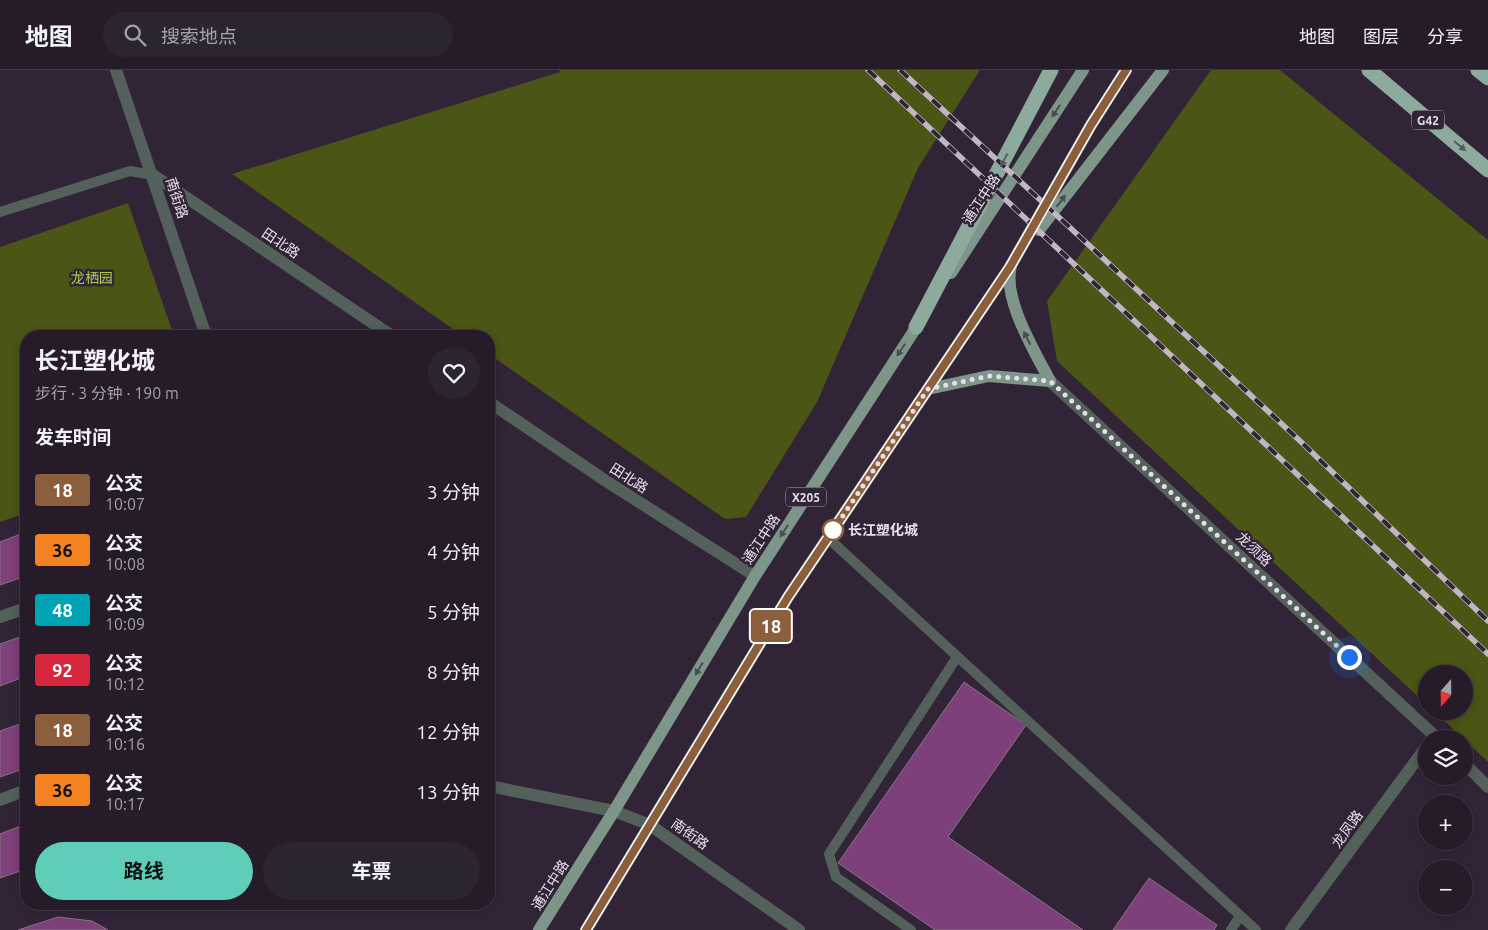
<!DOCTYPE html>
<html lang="zh">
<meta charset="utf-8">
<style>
:root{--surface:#251b29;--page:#2d2431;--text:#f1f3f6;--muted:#a3a1a8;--line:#423946;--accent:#5eceb8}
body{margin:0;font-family:Ubuntu,"Noto Sans SC",sans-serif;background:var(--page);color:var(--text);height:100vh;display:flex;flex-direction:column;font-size:19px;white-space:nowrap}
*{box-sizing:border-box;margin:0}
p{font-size:16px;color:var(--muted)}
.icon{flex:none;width:28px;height:28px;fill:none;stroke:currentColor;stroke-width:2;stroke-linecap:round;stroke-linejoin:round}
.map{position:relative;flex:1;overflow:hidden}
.panel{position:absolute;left:20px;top:260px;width:475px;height:580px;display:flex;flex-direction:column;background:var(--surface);border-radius:20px;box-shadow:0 2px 12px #0003,0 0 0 1px var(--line)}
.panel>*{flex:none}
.badge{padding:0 10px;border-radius:4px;font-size:18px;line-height:32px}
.needle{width:32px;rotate:200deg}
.controls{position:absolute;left:1418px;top:595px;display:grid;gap:10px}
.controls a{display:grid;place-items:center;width:55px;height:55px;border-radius:50%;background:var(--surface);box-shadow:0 2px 12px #0003,0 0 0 1px var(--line);font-size:25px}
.you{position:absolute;width:25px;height:25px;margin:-12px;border:4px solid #fff;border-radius:50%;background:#1a73e8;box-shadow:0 0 0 8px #1a73e833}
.map>.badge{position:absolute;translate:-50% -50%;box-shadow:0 0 0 2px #fff}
h2{padding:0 15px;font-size:19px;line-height:45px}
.round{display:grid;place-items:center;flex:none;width:52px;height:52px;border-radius:26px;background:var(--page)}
.summary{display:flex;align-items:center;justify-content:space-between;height:85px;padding:0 15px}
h1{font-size:24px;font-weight:700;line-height:38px}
.action{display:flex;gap:10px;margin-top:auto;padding:10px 15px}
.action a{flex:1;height:58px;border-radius:30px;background:var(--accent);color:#111;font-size:20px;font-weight:700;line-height:58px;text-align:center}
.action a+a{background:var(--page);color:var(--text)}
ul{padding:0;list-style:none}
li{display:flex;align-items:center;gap:15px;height:60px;padding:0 15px}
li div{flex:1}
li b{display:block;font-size:19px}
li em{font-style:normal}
li .badge{min-width:55px;font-weight:700;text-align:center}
header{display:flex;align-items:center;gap:30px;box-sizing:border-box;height:70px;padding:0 25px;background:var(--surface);border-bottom:1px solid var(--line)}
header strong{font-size:24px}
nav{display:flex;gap:28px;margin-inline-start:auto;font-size:18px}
.search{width:350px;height:45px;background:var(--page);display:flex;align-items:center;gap:12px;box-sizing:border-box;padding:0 18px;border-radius:28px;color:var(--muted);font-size:19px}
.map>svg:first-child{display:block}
.green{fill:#4b5516}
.building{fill:#7e407a;stroke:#897386}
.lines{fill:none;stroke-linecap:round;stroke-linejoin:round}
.service{stroke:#54605a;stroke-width:10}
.minor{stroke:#54605a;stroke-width:12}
.tertiary{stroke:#54605a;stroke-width:12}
.primary{stroke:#7d9689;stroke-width:12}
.motorway{stroke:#8dab9c;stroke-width:15}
.rail-casing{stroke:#c0b6c5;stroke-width:5.5}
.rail{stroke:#312437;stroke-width:4;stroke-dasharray:11;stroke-linecap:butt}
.oneway{fill:#4c4c54}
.oneway2{fill:#565a5f}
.line-casing{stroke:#fff;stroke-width:11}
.line{stroke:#8b5e3c;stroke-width:8}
.walk{stroke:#e7deeb;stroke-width:5;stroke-dasharray:0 9}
.stop-dot{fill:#fff;stroke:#8b5e3c;stroke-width:2.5}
.labels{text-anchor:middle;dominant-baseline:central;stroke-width:5;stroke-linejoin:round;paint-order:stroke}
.shield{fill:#312437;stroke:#b0a6b5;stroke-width:1}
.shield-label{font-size:12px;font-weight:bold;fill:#e7deeb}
.street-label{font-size:14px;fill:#e7deeb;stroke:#312437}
.park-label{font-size:14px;fill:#b6cb53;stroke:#312437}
.stop-label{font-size:14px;font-weight:bold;fill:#e7deeb;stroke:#312437;text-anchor:start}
</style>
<header>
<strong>地图</strong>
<div class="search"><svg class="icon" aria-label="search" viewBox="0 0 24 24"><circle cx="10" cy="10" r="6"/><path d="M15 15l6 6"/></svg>搜索地点</div>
<nav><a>地图</a><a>图层</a><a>分享</a></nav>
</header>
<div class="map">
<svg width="1488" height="860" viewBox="0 0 1488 860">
<rect width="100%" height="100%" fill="#312437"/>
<g class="green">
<path d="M559 0H980L918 98 817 332 746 447 725 449 489 284V266H463L232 104 560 2Z"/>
<path d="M1211 0H1280L1488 170V692L1434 641H1464V604H1426V634L1057 291 1047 231Z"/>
<path d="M128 133 174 266H26V443L0 452V177Z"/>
</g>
<g class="building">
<path d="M26 462V506L0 515V472Z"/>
<path d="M26 565V606L0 616V574Z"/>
<path d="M964 612 1026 655 948 767 1083 860H935L838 793Z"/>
<path d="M26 652V698L0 707V661Z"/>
<path d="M26 754V799L0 808V764Z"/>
<path d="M1149 808 1217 855 1214 860H1113Z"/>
<path d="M58 847 92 851 108 860H18Z"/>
</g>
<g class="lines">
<g class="service">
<path d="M0 142 130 101 153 105"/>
<path d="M828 468 1256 860"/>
<path d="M911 860 836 807 829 784 957 587"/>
<path d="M1231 860 1240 846"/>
</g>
<g class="minor">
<path d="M116 0 206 266"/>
<path d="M153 105 392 266"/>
<path d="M489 332 606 411 755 506"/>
<path d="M0 547 26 538"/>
<path d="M489 716 614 741 650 755 799 860"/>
<path d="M0 730 26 720"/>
<path d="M1291 860 1426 677"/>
</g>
<g class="tertiary">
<path d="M1050 311 1438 669"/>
<path d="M1464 693 1488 717"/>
</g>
<g class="primary">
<path d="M1039 160 1163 0"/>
<path d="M1011 196C1002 228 1035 282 1050 311"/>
<path d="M951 203 1083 0"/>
<path d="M928 319 989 306 1050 311"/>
<path d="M539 860 614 741 755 506 921 250"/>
<path d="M586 860 788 527 1010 197 1091 55 1126 0"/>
</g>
<g class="motorway">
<path d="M1369 0 1488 100"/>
<path d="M1478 0 1488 8"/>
<path d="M916 257 1051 0"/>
</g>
<defs>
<g id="rail">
<path d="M868 0 1488 584"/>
<path d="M900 0 1298 369 1488 551"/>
</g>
</defs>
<use href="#rail" class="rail-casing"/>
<use href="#rail" class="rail"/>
</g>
<defs><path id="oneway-solid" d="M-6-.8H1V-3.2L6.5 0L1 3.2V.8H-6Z" transform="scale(1.25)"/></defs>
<g class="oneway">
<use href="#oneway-solid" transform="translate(1056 41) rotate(123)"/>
<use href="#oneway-solid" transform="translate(1061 131) rotate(-52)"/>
<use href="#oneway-solid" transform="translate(1027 268) rotate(-117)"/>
<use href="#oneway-solid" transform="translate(901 280) rotate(123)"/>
<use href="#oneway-solid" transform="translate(784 461) rotate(123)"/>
<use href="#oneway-solid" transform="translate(699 599) rotate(121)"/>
</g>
<g class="oneway2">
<use href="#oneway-solid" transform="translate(1460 76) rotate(40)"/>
<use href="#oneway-solid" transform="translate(1004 90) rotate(118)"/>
</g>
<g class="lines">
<defs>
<path id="line" d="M586 860 788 527 1010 197 1091 55 1126 0"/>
</defs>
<use href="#line" class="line-casing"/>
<use href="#line" class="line"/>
<path class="walk" d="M833 460 828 468 928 319 989 306 1050 311 1349 587"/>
</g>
<circle class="stop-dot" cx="833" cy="460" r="10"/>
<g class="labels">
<g class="shield">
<rect x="1412" y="40.5" width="32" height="19" rx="4"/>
<rect x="786" y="417.5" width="40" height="19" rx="4"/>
</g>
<g class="shield-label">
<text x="1428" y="50">G42</text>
<text x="806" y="427">X205</text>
</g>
<g class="street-label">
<text transform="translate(177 128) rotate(72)">南街路</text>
<text transform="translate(981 129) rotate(-57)">通江中路</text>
<text transform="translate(281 173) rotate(34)">田北路</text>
<text transform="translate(629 408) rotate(33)">田北路</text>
<text transform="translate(761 469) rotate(-57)">通江中路</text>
<text transform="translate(1254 479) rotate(43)">龙须路</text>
<text transform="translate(1347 759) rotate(-54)">龙凤路</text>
<text transform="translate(690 764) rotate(35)">南街路</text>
<text transform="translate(550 815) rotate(-58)">通江中路</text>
</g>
<g class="park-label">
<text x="92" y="208">龙栖园</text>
</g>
<g class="stop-label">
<text x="848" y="460">长江塑化城</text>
</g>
</g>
</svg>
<div class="controls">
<a><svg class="needle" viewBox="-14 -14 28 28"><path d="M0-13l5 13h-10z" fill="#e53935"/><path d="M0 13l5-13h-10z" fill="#a3a1a8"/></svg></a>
<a><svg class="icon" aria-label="layers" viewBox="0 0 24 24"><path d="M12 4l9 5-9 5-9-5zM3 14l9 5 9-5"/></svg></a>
<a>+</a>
<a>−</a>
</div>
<div class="you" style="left:1349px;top:587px"></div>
<b class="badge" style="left:771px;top:556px;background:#8b5e3c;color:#fff">18</b>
<section class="panel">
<div class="summary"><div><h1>长江塑化城</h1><p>步行 · 3 分钟 · 190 m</p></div><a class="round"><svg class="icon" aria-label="heart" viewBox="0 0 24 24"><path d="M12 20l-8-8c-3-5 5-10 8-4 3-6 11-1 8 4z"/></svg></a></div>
<h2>发车时间</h2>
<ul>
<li><span class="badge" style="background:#8b5e3c;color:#fff">18</span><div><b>公交</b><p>10:07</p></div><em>3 分钟</em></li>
<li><span class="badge" style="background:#f58220;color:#111">36</span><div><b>公交</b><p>10:08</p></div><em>4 分钟</em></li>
<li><span class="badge" style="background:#00a3b4;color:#fff">48</span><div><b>公交</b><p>10:09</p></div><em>5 分钟</em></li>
<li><span class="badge" style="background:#d7263d;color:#fff">92</span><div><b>公交</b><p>10:12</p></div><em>8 分钟</em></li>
<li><span class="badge" style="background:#8b5e3c;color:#fff">18</span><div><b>公交</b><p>10:16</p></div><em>12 分钟</em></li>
<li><span class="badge" style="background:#f58220;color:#111">36</span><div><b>公交</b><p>10:17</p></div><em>13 分钟</em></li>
</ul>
<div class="action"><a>路线</a><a>车票</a></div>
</section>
</div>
